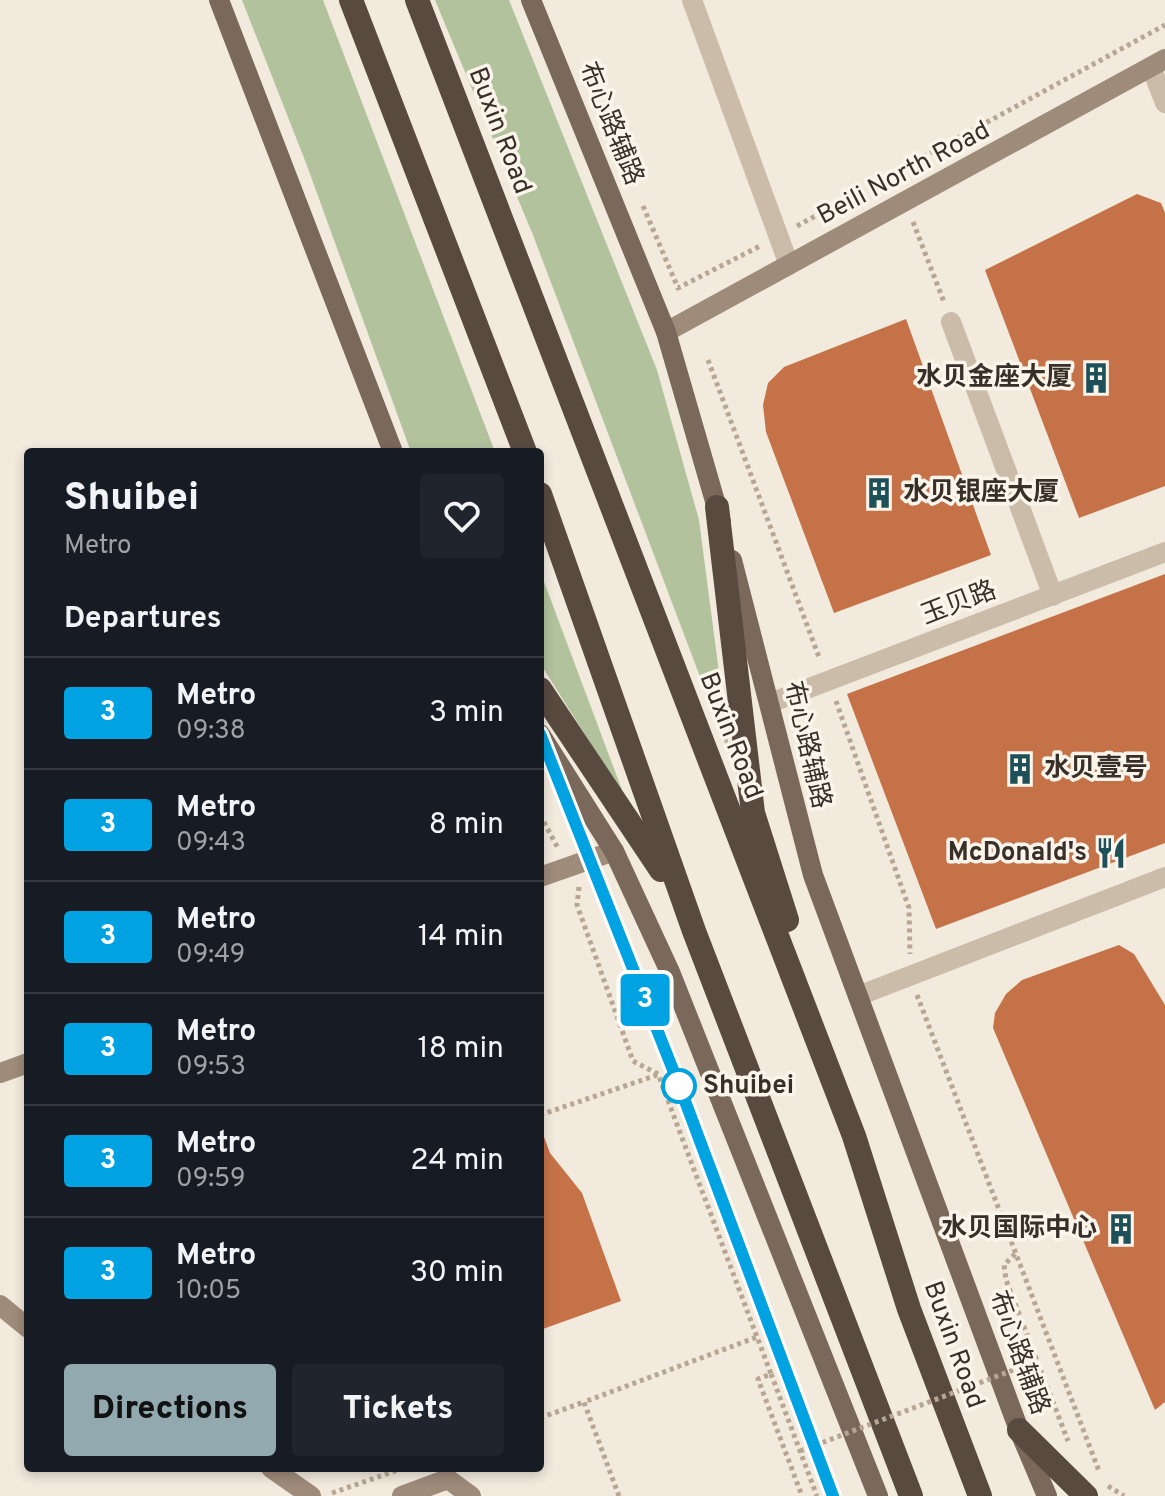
<!DOCTYPE html>
<meta charset="utf-8">
<style>
:root{--surface:#171b24;--page:#20242c;--text:#f1f3f6;--muted:#9ea1a6;--line:#363941;--accent:#92aaaf}
body{margin:0;font-family:Overpass,"Noto Sans SC",sans-serif;background:var(--page);color:var(--text);height:100vh;display:flex;flex-direction:column;font-size:30px;white-space:nowrap}
*{box-sizing:border-box;margin:0}
p{font-size:26px;color:var(--muted)}
.icon{flex:none;width:44px;height:44px;fill:none;stroke:currentColor;stroke-width:2;stroke-linecap:round;stroke-linejoin:round}
.map{position:relative;flex:1;overflow:hidden}
.side{position:absolute;left:24px;top:448px;width:520px;height:1024px;display:flex;flex-direction:column;background:var(--surface);border-radius:8px;box-shadow:0 4px 12px #0003}
.side>*{flex:none}
.badge{padding:0 16px;border-radius:6px;font-size:28px;line-height:52px}
.map>.badge{position:absolute;translate:-50% -50%;box-shadow:0 0 0 4px #fff}
h2{padding:0 40px;font-size:30px;line-height:72px}
.round{display:grid;place-items:center;flex:none;width:84px;height:84px;border-radius:8px;background:var(--page)}
.head{display:flex;align-items:center;justify-content:space-between;height:136px;padding:0 40px}
h1{font-size:38px;font-weight:800;line-height:60px}
.action{display:flex;gap:16px;margin-top:auto;padding:16px 40px}
.action a{flex:1;height:92px;border-radius:8px;background:var(--accent);color:#111;font-size:32px;font-weight:800;line-height:92px;text-align:center}
.action a+a{background:var(--page);color:var(--text)}
ul{padding:0;list-style:none}
li{display:flex;align-items:center;gap:24px;height:112px;padding:0 40px;border-top:2px solid var(--line)}
li div{flex:1}
li b{display:block;font-size:30px}
li em{font-style:normal}
li .badge{min-width:88px;font-weight:700;text-align:center}
.map>svg:first-child{display:block}
.green{fill:#b2c29d}
.building{fill:#c67248}
.lines{fill:none;stroke-linecap:round;stroke-linejoin:round}
.path{stroke:#b7a693;stroke-width:5;stroke-dasharray:4 4;stroke-linecap:butt}
.street{stroke:#cbbba9;stroke-width:20}
.secondary{stroke:#9e8b7a;stroke-width:20}
.primary{stroke:#7a685a;stroke-width:20}
.highway{stroke:#594a40;stroke-width:24}
.path-bridge{stroke:#b7a693;stroke-width:5;stroke-dasharray:4 4;stroke-linecap:butt}
.line-casing{stroke:#fff;stroke-width:18}
.line{stroke:#00a2e1;stroke-width:12}
.stop-dot{fill:#fff;stroke:#00a2e1;stroke-width:4}
.labels{text-anchor:middle;dominant-baseline:central;stroke-width:7;stroke-linejoin:round;paint-order:stroke}
.street-label{font-size:26px;fill:#382f29;stroke:#faf4ea}
.poi-label{font-size:26px;font-weight:bold;fill:#382f29;stroke:#faf4ea;text-anchor:end}
.stop-label{font-size:26px;font-weight:bold;fill:#382f29;stroke:#faf4ea;text-anchor:start}
</style>
<div class="map">
<svg width="1165" height="1496" viewBox="0 0 1165 1496">
<rect width="100%" height="100%" fill="#f2eadd"/>
<g class="green">
<path d="M242 0H323L495 452H411L306 163Z"/>
<path d="M435 0H509L657 370 699 520 730 756 533 235Z"/>
<path d="M540 571 625 798 540 663Z"/>
</g>
<g class="building">
<path d="M1137 194 1161 203 1165 213V486L1079 518 985 270Z"/>
<path d="M906 319 991 555 834 613 766 432 763 405 768 383 784 367Z"/>
<path d="M1165 574V843L936 929 847 694Z"/>
<path d="M1119 945 1134 954 1165 1005V1402L1155 1410 993 1028 995 1013 1006 994 1022 980Z"/>
<path d="M540 1126 550 1153 582 1193 621 1301 540 1330Z"/>
</g>
<g class="lines">
<g class="path">
<path d="M643 206 678 288 760 246"/>
<path d="M913 222 944 302"/>
<path d="M797 226 1165 25"/>
<path d="M708 360 819 657"/>
<path d="M836 701 909 908 910 954"/>
<path d="M540 815 558 848"/>
<path d="M579 887 577 905 633 1061 658 1074 771 1374 758 1379 802 1496"/>
<path d="M917 995 1099 1471"/>
<path d="M540 1115 657 1075"/>
<path d="M1015 1254 1004 1265 1006 1280 1068 1441"/>
<path d="M771 1374 817 1496"/>
<path d="M540 1418 584 1402"/>
<path d="M1108 1486 1124 1496"/>
<path d="M332 1493 398 1470"/>
<path d="M619 1496 584 1402 757 1337"/>
</g>
<g class="street">
<path d="M692 0 789 265"/>
<path d="M1151 67 1165 103"/>
<path d="M951 322 1053 596"/>
<path d="M770 703 1165 552"/>
<path d="M858 996 1165 877"/>
</g>
<g class="secondary">
<path d="M666 332 1165 59"/>
<path d="M540 877 614 851"/>
<path d="M0 1073 28 1063"/>
<path d="M0 1305 28 1328"/>
<path d="M271 1468 311 1496"/>
<path d="M402 1496 448 1479 471 1496"/>
</g>
<g class="primary">
<path d="M219 0 393 452"/>
<path d="M531 0 666 332 721 522"/>
<path d="M732 560 813 875 1019 1430 1047 1496"/>
<path d="M540 734 614 851 670 972 878 1496"/>
</g>
<g class="highway">
<path d="M351 0 525 452"/>
<path d="M417 0 854 1136 909 1309 980 1496"/>
<path d="M540 494 694 931 911 1496"/>
<path d="M717 507 753 813 787 920"/>
<path d="M540 689 661 870"/>
<path d="M1019 1430 1086 1496"/>
</g>
<path class="path-bridge" d="M800 1451 1037 1361"/>
</g>
<g class="lines">
<defs>
<path id="line" d="M540 734 679 1085 833 1496"/>
</defs>
<use href="#line" class="line-casing"/>
<use href="#line" class="line"/>
</g>
<defs>
<symbol id="building-bare" viewBox="-9 -9 18 18"><path d="M-4-6H4V6H1V3H-1V6H-4ZM-2.5-4.3h1.7v1.8h-1.7ZM.8-4.3h1.7v1.8H.8ZM-2.5-1h1.7V.8h-1.7ZM.8-1h1.7V.8H.8Z" fill="#1e5059" stroke="#faf4ea" stroke-width="2.5" paint-order="stroke"/></symbol>
<symbol id="restaurant-bare" viewBox="-9 -9 18 18"><path d="M-5-6h1v4h1v-4h1v4h1v-4h1v5L-1.5 .5V6h-2V.5L-5-1ZM5-6V6H3V1.5H1.5Q1.5-4 5-6Z" fill="#1e5059" stroke="#faf4ea" stroke-width="2.5" paint-order="stroke"/></symbol>
</defs>
<g fill-rule="evenodd">
<use href="#building-bare" x="1074" y="356" width="44" height="44"/>
<use href="#building-bare" x="857" y="471" width="44" height="44"/>
<use href="#building-bare" x="998" y="747" width="44" height="44"/>
<use href="#restaurant-bare" x="1089" y="831" width="44" height="44"/>
<use href="#building-bare" x="1099" y="1207" width="44" height="44"/>
</g>
<circle class="stop-dot" cx="679" cy="1086" r="16"/>
<g class="labels">
<g class="street-label">
<text transform="translate(610 124) rotate(68)">布心路辅路</text>
<text transform="translate(499 131) rotate(69)">Buxin Road</text>
<text transform="translate(904 174) rotate(-28)">Beili North Road</text>
<text transform="translate(959 604) rotate(-21)">玉贝路</text>
<text transform="translate(730 736) rotate(69)">Buxin Road</text>
<text transform="translate(806 745) rotate(77)">布心路辅路</text>
<text transform="translate(953 1345) rotate(70)">Buxin Road</text>
<text transform="translate(1018 1353) rotate(70)">布心路辅路</text>
</g>
<g class="poi-label">
<text x="1072" y="378">水贝金座大厦</text>
<text x="903" y="493" text-anchor="start">水贝银座大厦</text>
<text x="1044" y="769" text-anchor="start">水贝壹号</text>
<text x="1087" y="853">McDonald's</text>
<text x="1097" y="1229">水贝国际中心</text>
</g>
<g class="stop-label">
<text x="703" y="1086">Shuibei</text>
</g>
</g>
</svg>
<b class="badge" style="left:645px;top:1000px;background:#00a2e1;color:#fff">3</b>
<section class="side">
<div class="head"><div><h1>Shuibei</h1><p>Metro</p></div><a class="round"><svg class="icon" aria-label="heart" viewBox="0 0 24 24"><path d="M12 20l-8-8c-3-5 5-10 8-4 3-6 11-1 8 4z"/></svg></a></div>
<h2>Departures</h2>
<ul>
<li><span class="badge" style="background:#00a2e1;color:#fff">3</span><div><b>Metro</b><p>09:38</p></div><em>3 min</em></li>
<li><span class="badge" style="background:#00a2e1;color:#fff">3</span><div><b>Metro</b><p>09:43</p></div><em>8 min</em></li>
<li><span class="badge" style="background:#00a2e1;color:#fff">3</span><div><b>Metro</b><p>09:49</p></div><em>14 min</em></li>
<li><span class="badge" style="background:#00a2e1;color:#fff">3</span><div><b>Metro</b><p>09:53</p></div><em>18 min</em></li>
<li><span class="badge" style="background:#00a2e1;color:#fff">3</span><div><b>Metro</b><p>09:59</p></div><em>24 min</em></li>
<li><span class="badge" style="background:#00a2e1;color:#fff">3</span><div><b>Metro</b><p>10:05</p></div><em>30 min</em></li>
</ul>
<div class="action"><a>Directions</a><a>Tickets</a></div>
</section>
</div>
